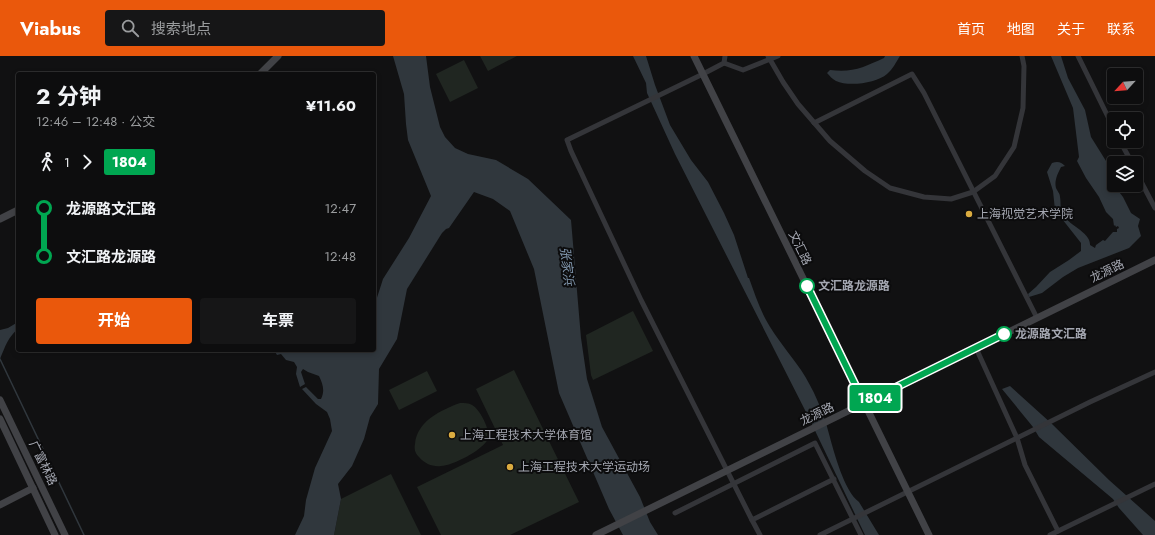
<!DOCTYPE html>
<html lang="zh">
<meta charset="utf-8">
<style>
:root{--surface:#0d0d0e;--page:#161617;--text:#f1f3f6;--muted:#9a9c9e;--line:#2d2d2e;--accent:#ea580c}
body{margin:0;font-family:Jost,"Noto Sans SC",sans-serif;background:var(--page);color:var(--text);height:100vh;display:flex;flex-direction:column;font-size:15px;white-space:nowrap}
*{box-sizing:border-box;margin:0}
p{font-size:13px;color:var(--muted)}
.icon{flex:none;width:22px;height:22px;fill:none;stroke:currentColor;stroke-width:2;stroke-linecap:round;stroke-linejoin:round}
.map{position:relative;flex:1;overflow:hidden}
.panel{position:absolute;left:16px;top:16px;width:360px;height:280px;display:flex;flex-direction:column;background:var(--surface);border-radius:4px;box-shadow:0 2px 6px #0003,0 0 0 1px var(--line)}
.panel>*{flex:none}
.badge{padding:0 8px;border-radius:3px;font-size:14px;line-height:26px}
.needle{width:26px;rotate:244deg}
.fabs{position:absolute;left:1107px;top:12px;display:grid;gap:8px}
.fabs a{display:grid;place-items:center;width:36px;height:36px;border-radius:4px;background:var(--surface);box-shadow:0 2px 6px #0003,0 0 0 1px var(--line);font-size:20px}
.map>.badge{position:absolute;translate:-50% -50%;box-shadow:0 0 0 2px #fff}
.legs{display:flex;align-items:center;gap:6px;height:44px;padding:0 20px;font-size:13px}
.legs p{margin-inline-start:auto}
.summary{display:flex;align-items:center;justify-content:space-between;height:68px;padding:0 20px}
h1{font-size:22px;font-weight:700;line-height:30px}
.cta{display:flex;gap:8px;margin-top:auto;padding:8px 20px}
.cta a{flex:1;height:46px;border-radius:4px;background:var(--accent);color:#fff;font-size:16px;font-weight:700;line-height:46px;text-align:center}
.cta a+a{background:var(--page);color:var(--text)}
ul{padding:0 20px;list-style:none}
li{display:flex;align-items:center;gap:14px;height:48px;font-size:15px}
li i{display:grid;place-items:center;width:6px;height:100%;margin:0 5px;background:currentColor}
li i::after{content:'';width:10px;height:10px;margin:-5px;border:3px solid;border-radius:50%;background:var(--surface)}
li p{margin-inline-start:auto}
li:first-child i{background:linear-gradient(#0000 50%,currentColor 0)}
li:last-child i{background:linear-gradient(currentColor 50%,#0000 0)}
header{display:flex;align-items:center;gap:24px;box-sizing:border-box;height:56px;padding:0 20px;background:var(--accent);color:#fff}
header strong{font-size:19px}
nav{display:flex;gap:22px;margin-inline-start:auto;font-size:14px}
.search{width:280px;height:36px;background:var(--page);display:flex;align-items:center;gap:10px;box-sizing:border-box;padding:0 14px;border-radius:4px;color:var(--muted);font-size:15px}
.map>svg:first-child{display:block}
.green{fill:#202621}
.water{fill:#30373d}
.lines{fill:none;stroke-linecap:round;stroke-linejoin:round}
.stream{stroke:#30373d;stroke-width:1.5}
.street{stroke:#343539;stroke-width:5}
.secondary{stroke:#414246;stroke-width:7}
.line-1-casing{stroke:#fff;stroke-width:9}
.line-1{stroke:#00a651;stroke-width:6}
.poi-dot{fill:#dbac40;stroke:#0c0c0d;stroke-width:1.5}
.stop-1-dot{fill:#fff;stroke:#00a651;stroke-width:2}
.labels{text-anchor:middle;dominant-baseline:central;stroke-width:4;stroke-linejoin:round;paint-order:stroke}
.poi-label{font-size:12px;fill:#a4a7b1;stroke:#0c0c0d;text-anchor:start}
.street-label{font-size:12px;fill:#a4a7b1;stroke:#0c0c0d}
.stop-label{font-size:12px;font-weight:bold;fill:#a4a7b1;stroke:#0c0c0d;text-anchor:start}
.water-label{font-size:13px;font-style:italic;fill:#7e93a9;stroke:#0c0c0d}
</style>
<header>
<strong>Viabus</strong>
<div class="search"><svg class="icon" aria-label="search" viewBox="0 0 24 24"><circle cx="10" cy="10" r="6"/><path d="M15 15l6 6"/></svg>搜索地点</div>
<nav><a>首页</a><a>地图</a><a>关于</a><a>联系</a></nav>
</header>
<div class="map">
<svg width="1155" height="479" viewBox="0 0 1155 479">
<rect width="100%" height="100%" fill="#111112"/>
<g class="green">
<path d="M480 0H517L488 15Z"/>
<path d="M464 4 478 32 450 46 436 18Z"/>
<path d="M633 255 653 295 593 324 591 319 586 279Z"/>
<path d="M514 314 579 446 510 479H441L417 431 503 389 476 333Z"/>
<path d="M427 315 437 335 399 354 389 334Z"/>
<path d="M460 347C464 347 469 347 472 349 480 353 491 375 488 383 483 394 452 410 441 410 433 411 425 408 419 401 415 397 414 393 415 388 417 365 441 354 460 347Z"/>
<path d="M391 418 421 479H334L341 443Z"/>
</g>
<g class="water">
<path d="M393 0H426L430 31 440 71 445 81 455 92 468 98 496 104 528 123 571 164 581 282 587 323 602 371 640 441 650 466 658 479H623L609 453 559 337 534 213 510 155 493 143 474 136 449 172 446 173 442 177 407 233 397 283 379 313 378 348 370 361 364 383 352 410 338 428 341 443 334 479H295L304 460 306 444 315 412 332 375 330 363 327 356 316 348 302 333 306 331 318 343H321C325 335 323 328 319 320L308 316 303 313 301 316 305 328 300 331 296 318 297 311 294 306 286 304 281 298 277 299 274 294H374V251L383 223 409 182 431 140 408 84 406 68 404 38Z"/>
<path d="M633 0H646L655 29 670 69 691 104 708 126 724 157 734 179 748 222H749C754 236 759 251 766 264 776 282 790 298 801 314 813 332 824 357 829 378 834 396 844 435 859 446L879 479H865L808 360 675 98 647 37 646 27Z"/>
<path d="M885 0H900C896 6 893 13 887 18 877 27 849 31 836 25 832 23 830 20 827 17L830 14C853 17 864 11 884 2Z"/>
<path d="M1051 0H1061L1068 22 1085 54 1091 81 1106 105 1111 118 1113 128 1123 141 1131 157 1140 163 1138 170 1141 180 1129 192 1078 212 1063 221 1042 237 1029 241 1028 238 1036 231 1050 216 1069 204 1081 195V187L1055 154 1053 135 1047 116 1052 107C1058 105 1061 106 1065 110L1061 111C1058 117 1054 125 1056 132 1057 135 1060 137 1060 141 1061 146 1060 152 1062 157 1067 169 1091 176 1090 189L1095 192 1096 189 1103 184 1105 185 1113 176H1117V173L1119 172 1118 170 1116 171 1115 169 1114 170 1113 163 1106 156 1099 141 1086 122 1077 105 1079 101 1073 52Z"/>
<path d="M18 266V273C8 281 5 291 0 303V274L8 272Z"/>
<path d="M1010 330 1052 368 1109 424 1155 465V479H1143L1119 452 1113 443 1039 381 1033 371 1002 333Z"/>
</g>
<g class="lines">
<path class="stream" d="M0 303 84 479"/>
<g class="street">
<path d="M725 0 724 7 703 18 567 84 571 95 641 244 752 464 834 423"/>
<path d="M768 0 783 26 798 48 830 85 865 115 890 132 924 141 951 143 973 136 995 120 1014 91 1023 52 1024 10 1022 0"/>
<path d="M1078 0 1114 73"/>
<path d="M724 7 743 14 778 0"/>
<path d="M814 67 912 18 924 37 1037 262"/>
<path d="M1120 85 1132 107"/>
<path d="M1136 116 1155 152"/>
<path d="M976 292 1017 382 1025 409 1058 475"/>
<path d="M675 457 815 387 861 479"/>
<path d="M752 464 760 479"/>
<path d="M820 479 1090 346 1155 316"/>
<path d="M1050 479 1155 428"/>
</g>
<g class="secondary">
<path d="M694 0 929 479"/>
<path d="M260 18 278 0"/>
<path d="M0 163 18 154"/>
<path d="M0 344 65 479"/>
<path d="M0 363 55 479"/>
<path d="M0 449 33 432"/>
<path d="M596 479 1155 204"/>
</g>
</g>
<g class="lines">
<defs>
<path id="line-1" d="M807 230 864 347 1004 278"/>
</defs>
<use href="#line-1" class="line-1-casing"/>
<use href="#line-1" class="line-1"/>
</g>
<g class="poi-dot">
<circle cx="969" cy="158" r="4"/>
<circle cx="452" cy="379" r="4"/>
<circle cx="510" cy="411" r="4"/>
</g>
<g class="stop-1-dot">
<circle cx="807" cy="230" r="7"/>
<circle cx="1004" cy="278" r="7"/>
</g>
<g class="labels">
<g class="poi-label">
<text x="977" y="158">上海视觉艺术学院</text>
<text x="460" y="379">上海工程技术大学体育馆</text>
<text x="518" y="411">上海工程技术大学运动场</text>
</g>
<g class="street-label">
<text transform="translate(800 192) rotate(64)">文汇路</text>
<text transform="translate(1107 215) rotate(-26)">龙源路</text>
<text transform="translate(817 358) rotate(-26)">龙源路</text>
<text transform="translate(43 407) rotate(64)">广富林路</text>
</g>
<g class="stop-label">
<text x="818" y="230">文汇路龙源路</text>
<text x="1015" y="278">龙源路文汇路</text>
</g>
<g class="water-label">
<text transform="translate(567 210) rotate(83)">张家浜</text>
</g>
</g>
</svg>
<div class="fabs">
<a><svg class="needle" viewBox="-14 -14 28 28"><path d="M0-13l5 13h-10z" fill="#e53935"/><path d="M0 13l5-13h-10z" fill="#9a9c9e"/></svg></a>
<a><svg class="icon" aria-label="locate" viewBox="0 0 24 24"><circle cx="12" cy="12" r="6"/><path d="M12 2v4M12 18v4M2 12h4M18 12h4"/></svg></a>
<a><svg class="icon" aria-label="layers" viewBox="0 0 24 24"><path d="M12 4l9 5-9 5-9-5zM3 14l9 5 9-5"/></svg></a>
</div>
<b class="badge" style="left:875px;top:342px;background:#00a651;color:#fff">1804</b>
<section class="panel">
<div class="summary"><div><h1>2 分钟</h1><p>12:46 – 12:48 · 公交</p></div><b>¥11.60</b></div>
<div class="legs"><svg class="icon" aria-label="walk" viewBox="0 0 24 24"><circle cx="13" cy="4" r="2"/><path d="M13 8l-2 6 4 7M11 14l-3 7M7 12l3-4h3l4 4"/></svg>1<svg class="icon" aria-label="forward" viewBox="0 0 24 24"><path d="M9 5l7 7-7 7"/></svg><b class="badge" style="background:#00a651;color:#fff">1804</b></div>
<ul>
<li><i style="color:#00a651"></i><b>龙源路文汇路</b><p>12:47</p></li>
<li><i style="color:#00a651"></i><b>文汇路龙源路</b><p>12:48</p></li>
</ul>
<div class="cta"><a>开始</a><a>车票</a></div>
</section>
</div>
